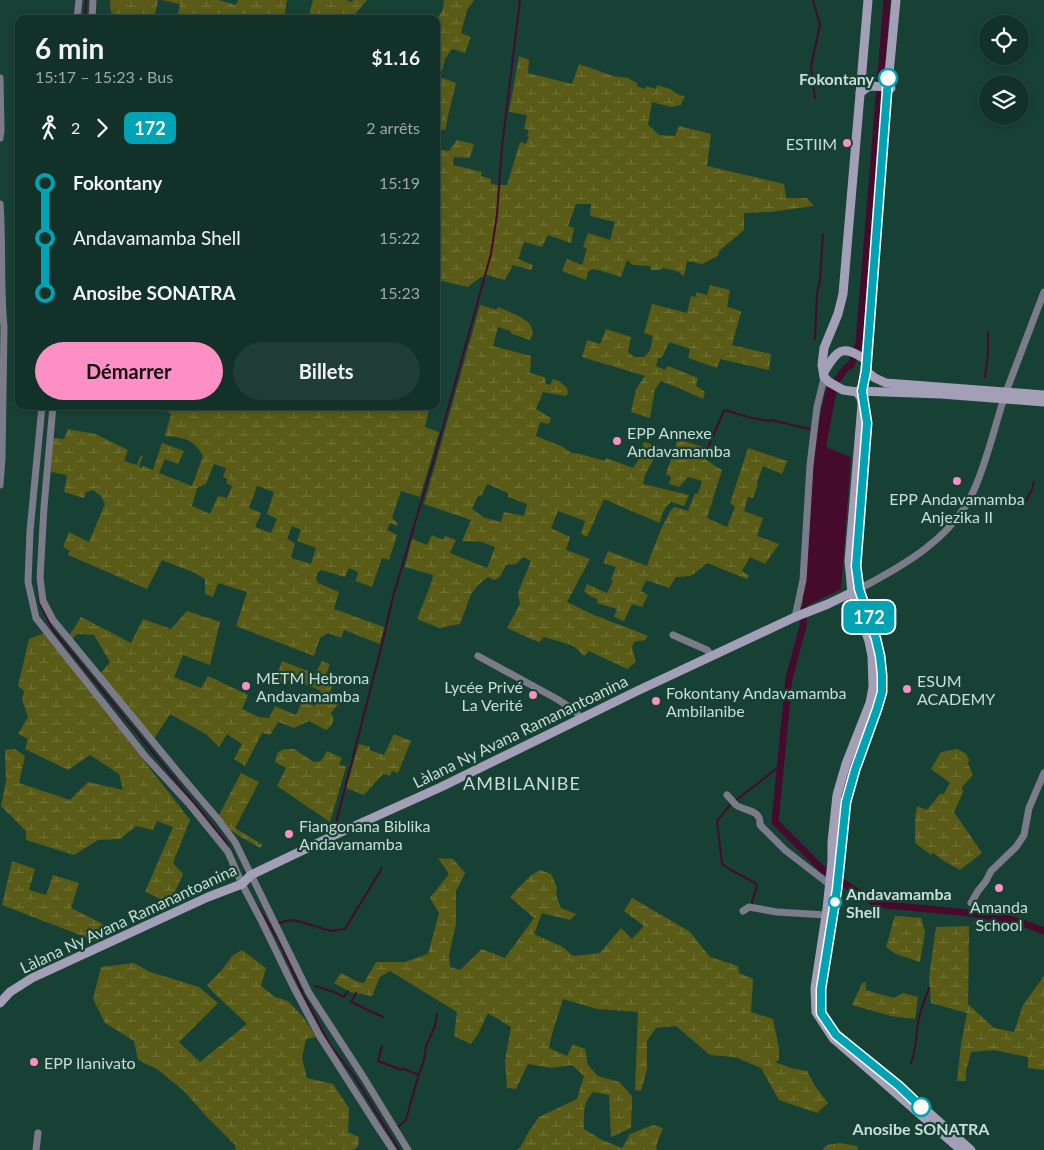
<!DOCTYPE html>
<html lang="fr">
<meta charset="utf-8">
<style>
:root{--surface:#123128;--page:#1f3d34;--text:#f1f3f6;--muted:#9ca9a8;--line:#314c45;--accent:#fc8fc3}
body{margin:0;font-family:Lato,sans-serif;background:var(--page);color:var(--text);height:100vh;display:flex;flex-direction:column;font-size:19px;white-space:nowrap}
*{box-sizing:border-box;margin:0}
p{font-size:16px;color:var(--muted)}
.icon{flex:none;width:28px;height:28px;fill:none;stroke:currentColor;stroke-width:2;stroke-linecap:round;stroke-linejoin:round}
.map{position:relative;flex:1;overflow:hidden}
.drawer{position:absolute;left:15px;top:15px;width:425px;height:395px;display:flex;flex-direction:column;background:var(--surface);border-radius:10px;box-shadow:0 2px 8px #0003,0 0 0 1px var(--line)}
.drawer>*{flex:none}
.badge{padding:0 10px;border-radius:8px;font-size:18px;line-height:32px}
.buttons{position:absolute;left:979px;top:15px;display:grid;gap:10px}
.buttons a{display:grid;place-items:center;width:50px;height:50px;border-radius:50%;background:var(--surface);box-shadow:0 2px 8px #0003,0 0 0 1px var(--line);font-size:25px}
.map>.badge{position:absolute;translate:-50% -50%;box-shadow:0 0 0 2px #fff}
.legs{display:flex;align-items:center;gap:8px;height:55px;padding:0 20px;font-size:16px}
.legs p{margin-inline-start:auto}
.headline{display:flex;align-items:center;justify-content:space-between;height:85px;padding:0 20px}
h1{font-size:28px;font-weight:700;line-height:38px}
.cta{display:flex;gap:10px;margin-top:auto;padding:10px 20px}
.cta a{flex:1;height:58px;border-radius:30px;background:var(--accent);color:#111;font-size:20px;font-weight:700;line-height:58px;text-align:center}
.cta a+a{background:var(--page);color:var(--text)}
ul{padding:0 20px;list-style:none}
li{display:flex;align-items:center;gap:18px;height:55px;font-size:19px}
li i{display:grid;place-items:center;width:8px;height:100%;margin:0 6px;background:currentColor}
li i::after{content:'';width:12px;height:12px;margin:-6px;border:4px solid;border-radius:50%;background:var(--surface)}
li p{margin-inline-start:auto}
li:first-child i{background:linear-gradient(#0000 50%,currentColor 0)}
li:last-child i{background:linear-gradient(currentColor 50%,#0000 0)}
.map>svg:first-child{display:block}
.grass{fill:url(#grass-tufts)}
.wetland{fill:url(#wetland-marsh);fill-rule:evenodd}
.water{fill:#450a2c}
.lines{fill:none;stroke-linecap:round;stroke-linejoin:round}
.stream{stroke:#450a2c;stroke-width:2}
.canal{stroke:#450a2c;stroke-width:7}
.street{stroke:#7c7b8a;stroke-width:7}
.secondary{stroke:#a29fb7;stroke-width:9}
.line-1-casing{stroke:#fff;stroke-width:11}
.line-1{stroke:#00a3b4;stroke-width:8}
.stop-1-dot{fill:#fff;stroke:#00a3b4;stroke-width:2.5}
.poi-dot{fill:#fc8fc3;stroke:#184135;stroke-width:2}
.labels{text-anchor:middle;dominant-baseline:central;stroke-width:4.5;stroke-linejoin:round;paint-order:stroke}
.stop-label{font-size:16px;font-weight:bold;fill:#c8ded6;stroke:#184135;text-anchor:end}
.poi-label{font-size:16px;fill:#c8ded6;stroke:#184135;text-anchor:start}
.street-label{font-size:16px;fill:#c8ded6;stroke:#184135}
.neighbourhood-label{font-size:18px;letter-spacing:1px;fill:#c8ded6;stroke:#184135}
</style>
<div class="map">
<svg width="1044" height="1150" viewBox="0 0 1044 1150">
<defs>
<pattern id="grass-tufts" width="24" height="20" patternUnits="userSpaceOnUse" patternTransform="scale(1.25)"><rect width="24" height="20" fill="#595b16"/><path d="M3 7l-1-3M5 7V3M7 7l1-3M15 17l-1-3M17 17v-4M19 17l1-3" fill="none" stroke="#6f7237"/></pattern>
<pattern id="wetland-marsh" width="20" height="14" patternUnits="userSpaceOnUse" patternTransform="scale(1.25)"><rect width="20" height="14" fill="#595b16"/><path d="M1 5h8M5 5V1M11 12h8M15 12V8" fill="none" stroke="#6f7237"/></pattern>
</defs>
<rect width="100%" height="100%" fill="#184135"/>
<path class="grass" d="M840 1143 857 1146 858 1150H822L827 1145Z"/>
<g class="wetland">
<path d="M110 0H158L154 19H132L111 13Z"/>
<path d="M161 0H218L236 5 238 0H287L284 19H177L180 4Z"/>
<path d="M313 0H346L352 2 353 0H367L351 19H308Z"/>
<path d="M444 0H474L467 10 461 33 471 37 465 53 452 49 445 59 440 77 456 83 447 120V123L445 130 436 129V21L443 9Z"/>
<path d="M519 56 529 60 528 73 572 84 579 64 613 76 628 78 637 83V86L645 89 646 86 656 89 657 85 670 89 679 95 685 96 681 105 671 107 652 102 648 125 659 135 675 136 679 126 711 134 707 166 784 184 786 198H807L814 206 770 212 744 213V230L719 251 718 256 702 264 687 261 684 276 677 271 663 268 659 270H651L650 266 633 265 627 260 621 277 598 270 592 269 588 272 586 280 562 271 567 259 582 265 587 249 583 247 588 233 610 240 615 222 590 216 591 204H576L568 226 574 228 571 243 548 235 542 247 524 242 518 259 533 265 531 270 513 265 505 280 487 275 486 278 481 277 468 287 438 280 436 283V149L449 151 457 140 474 144 470 158 454 157 453 165 482 172 481 176 491 179V184L498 185 496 220 500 185H507L520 142 526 144 529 136H527L529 130 524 129 527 115 509 112Z"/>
<path d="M710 285 730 290 727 307 738 310 741 312 732 345 771 354 769 370 720 359 717 368 688 358 690 349 669 342 663 356 658 359 656 366 665 370 668 366 698 378 696 386 705 392 703 399 681 389 661 381 655 389 650 418 631 412 636 389 645 376 582 357 587 340 600 344 606 329 631 337 628 352 634 357H644C653 349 650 347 653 336L644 333 652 304 687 313 691 296 697 297 696 292 707 295Z"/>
<path d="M480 305 496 310 498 307 521 317 530 324 533 332 530 340 512 334 510 331 498 327 493 346 531 356 530 373 544 377 546 379 545 383 550 385 553 379 559 381 567 388 568 393 566 396 543 392 536 409 551 418 549 424 540 422 536 436 563 447 571 453 580 454 605 461 606 458 633 468 638 461 644 442 660 447 645 475 643 484 689 495 684 506 671 502C665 506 661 516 660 523L629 510 604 499 587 537 581 534 585 521 558 511 551 528 570 537 566 550 590 559 567 602 594 615 617 624 626 627 648 636 645 640 634 642 632 648 636 662 627 669 589 651 584 656 576 648 571 645 544 637 539 642 531 639 507 628 520 604 518 593 531 561 523 557 516 564 506 565 500 577 494 580 488 577 478 585 471 594 460 624 439 628 417 619 432 581 433 575 405 567 412 539 427 545 432 535 443 540 445 536 456 540 450 553 487 568 495 547 482 542 462 541 471 520 424 504 445 430ZM487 484 508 493V497L527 504 524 516 504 512 501 522 485 518 472 509 478 496 482 495Z"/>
<path d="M153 406H430L425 427 439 432 420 497 401 491 392 518 398 524 397 526 390 523 387 530 397 535 389 560 382 558 372 587 356 581 358 572 349 568 345 577 321 570 318 572 316 578 318 583 339 592 334 609 384 627 380 644 344 630 341 638 328 633 320 638 314 656 236 626 247 592 218 583 213 597 205 594V579L195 573 162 560 147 589 68 555 70 551 63 547 69 532 89 542 105 504 101 496 93 490 86 492 84 498 64 492 67 475 51 472 53 438 64 439 68 429 95 434 128 450 124 461 137 465 141 455 143 456 139 466 142 468 143 466 153 470 162 443 184 451 178 464 165 459 159 473 192 486 203 456C194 439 183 437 165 436L171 414 164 409ZM214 464 226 468 223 477 228 479 226 483 232 486 227 498 218 496 210 514 192 506 197 488 206 484ZM257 486 274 492 267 514 277 519 271 533 255 527 261 513 249 508ZM292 526 301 530 297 541 316 548 311 564 291 558 295 543 287 539Z"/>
<path d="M678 439 709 449 706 460 722 470 707 518 727 527 735 507 730 503 748 448 787 461 782 474 763 466 757 483 758 484 753 498 748 497 744 511 763 518 757 536 779 544 765 564 750 557 742 571 749 576 747 579 707 563C694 574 694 577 676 577L669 588 646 580 641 591 648 595 642 607 632 604 624 621 614 617 617 609 597 603V599L588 595 584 591 587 584 607 593 613 581 611 579 616 567 603 563 608 551 647 566C652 553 665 515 674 507L688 511 695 493 698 494 702 481 688 477 679 487 669 484 671 477 666 474Z"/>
<path d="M187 611 220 622 210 665 183 655 174 677 201 688 208 676 248 695 242 709 259 717 269 718 275 706 296 715 302 701 315 706 321 691 290 677 286 685 275 680 282 661 315 674 322 661 330 664 324 679 331 682 332 686 328 698 339 703 331 713 334 719 331 726 326 730 309 721 294 728 278 722 270 735 262 733 245 766 234 759 242 744 227 734 219 747 206 734 170 714 154 739 100 674 110 662 94 635 77 634 72 639 69 636 81 617 131 643 143 619 171 629Z"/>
<path d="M45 633 190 820 173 863 183 874 170 903 145 892 173 827 157 821 153 830 136 826 120 839 98 840 74 855 26 840V831L1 806 6 781 5 750 15 749 25 756 19 783 70 800 88 782 123 790 119 774 90 755 68 770 25 749 28 739 18 734 28 717 22 700 24 691 18 686 29 639Z"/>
<path d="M394 734 411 741 398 773 392 771 390 776 383 774 364 795 346 788 359 744 370 747 369 750 384 755Z"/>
<path d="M285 749H294L314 762 321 761 327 751 342 758 339 764 346 767 330 822 277 786 286 768 275 762 278 752Z"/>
<path d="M957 749 965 753 969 759 968 764 973 775 962 787 963 792 954 812 982 853 960 870 944 861 933 853 931 855 915 843V819L917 806 927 810 940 794H944L950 783 931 769 941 752Z"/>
<path d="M241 773 259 782 235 828 263 845 260 848C246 839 226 832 219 815Z"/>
<path d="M438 858 453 859 465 873 456 891V924L449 955 450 967 460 970 482 949 505 958 534 918 510 897 530 876 540 870 551 874 557 887 556 895 561 908 576 914 570 920 542 913 534 934 561 946 573 956 600 953 621 928 632 939 644 926 624 911 632 898 689 931 710 957 738 966 739 973 753 979 751 1012 773 1019 779 1049V1060L775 1062 791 1068 807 1071 815 1086 828 1103 817 1113 779 1100 761 1068 735 1057 710 1055 676 1026 656 1028 647 1041V1069L641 1091 635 1090 638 1012 597 1009 563 999C558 1016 552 1031 549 1048L567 1056 573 1044 585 1049 588 1065 598 1076 619 1082 632 1096 631 1128 611 1137 609 1095 593 1092C582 1104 584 1114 584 1129L602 1140 622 1148 630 1134 653 1125 663 1128 656 1146 657 1150H517L520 1148 529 1131 539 1117 577 1099 584 1076 572 1065 551 1068 528 1064 516 1089 507 1088 505 1061 511 1027 488 1013 478 1034 471 1044 454 1036 457 1012 390 971 380 977 372 996 350 992 334 983 341 973 358 982 364 983 376 962H405L428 954 439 913 430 898 449 874Z"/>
<path d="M12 861 35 869 29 890 46 895 53 875 79 883 71 908 103 924 98 942 2 905Z"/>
<path d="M895 916 921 918 925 932 920 962 896 954 886 947Z"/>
<path d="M969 926 968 1004 994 1028 1014 1032 1023 1005 1044 976V1070L1028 1068V1057L994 1050 971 1052 966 1071V1081H957L961 1044 967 1013 931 1003 929 978 936 927Z"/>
<path d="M242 950 266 968 261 986 275 997 288 1001 304 1018 316 1037 306 1039 302 1058 307 1078 333 1084 349 1108 348 1132 359 1137 358 1147 353 1150H236L235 1145 207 1117 184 1091 157 1069 138 1060 134 1041 105 1023 93 999 101 967 134 963 150 972 199 987 218 1003 179 1042 200 1062 247 1024 212 991 207 985 220 972 233 955Z"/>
<path d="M866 982V990L894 998 903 993 918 997 915 1019 891 1016 852 1005 862 983Z"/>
</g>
<path class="water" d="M830 382 837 389 826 447 851 457 841 589 803 608V594L807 571 815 437 825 393Z"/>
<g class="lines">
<g class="stream">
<path d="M813 0 820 25 811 66 815 98"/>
<path d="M85 19 86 0"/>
<path d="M815 339 817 293 820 280 823 234"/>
<path d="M985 377 988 354V332"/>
<path d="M708 448 724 410 752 418 769 421 771 420 810 429"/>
<path d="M1023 507 1032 489 1034 482"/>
<path d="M37 574 40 604 53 630 225 841 228 846"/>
<path d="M735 801 780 766"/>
<path d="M731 804 717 821 722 864 731 870 755 883 757 886 756 889 751 906"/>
<path d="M334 831 382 644 393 597 434 459 491 254 497 215 502 146 520 0"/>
<path d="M255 902 279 941 303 994 330 1045 354 1076 399 1150"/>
<path d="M270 926 286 921 294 920 331 931 345 929 382 868"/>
<path d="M315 986 334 992 344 997 348 991"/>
<path d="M356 993 351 1002 383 1017"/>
<path d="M382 1046 378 1061 399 1069H404L419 1075"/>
<path d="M911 1063C916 1050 916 1037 918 1023 920 1011 925 999 929 988"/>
<path d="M397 1128 406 1120 417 1080 424 1060 426 1046 435 1026 437 1014"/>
</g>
<g class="canal">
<path d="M832 387 846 368 851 365 859 343 887 0"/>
<path d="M804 609 803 627 789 678 775 822 822 869 876 904 969 913 1014 920 1044 931"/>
</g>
<g class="street">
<path d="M77 19 79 0"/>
<path d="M92 19 93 0"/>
<path d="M0 78 1 130 0 138"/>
<path d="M0 204C3 245 0 287 4 327L2 458 0 485"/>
<path d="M1006 392 1044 292"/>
<path d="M42 406 30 531 28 582 36 618 145 756 190 805 228 852 242 884 260 918 293 986 319 1035 379 1129 393 1150"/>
<path d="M53 406 44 507 40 578 43 601 53 620 182 777 217 818 235 842 309 993 364 1078 408 1150"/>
<path d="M859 589C903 566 953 538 974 490 987 461 994 429 1004 398"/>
<path d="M795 617 803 580 810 465 817 407 825 374"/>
<path d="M673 635 707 650 712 656"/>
<path d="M478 656 557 699 574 710 581 718"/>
<path d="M727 795C730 798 733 802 736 805 746 812 761 809 760 825L785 850 829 884"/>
<path d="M971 903 978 891 986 881 991 871 1016 847 1024 835 1029 808 1044 773"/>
<path d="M743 911 749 907 777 912 826 915"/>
<path d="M36 1150 38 1133"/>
</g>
<g class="secondary">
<path d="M868 0 843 294 838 314 824 348 822 365 824 377 829 382 843 390 857 392 861 398 862 404 849 561 852 593 869 641 872 656 873 687 870 703 846 764 837 795 832 842V861L827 909 815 988 816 1012 833 1038 961 1150"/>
<path d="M860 93 869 86 889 87 891 88"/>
<path d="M866 363 887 95 896 0"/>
<path d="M866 371 875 378 886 383 1044 395"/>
<path d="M824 372C838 349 842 344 866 360L862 391 867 423 865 438"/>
<path d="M858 391 941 394 1044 402"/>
<path d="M821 995V989L837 889 846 802 855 770 877 709 882 692V675L880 656 877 639 859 589 856 565 863 469"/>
<path d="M0 1003 10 992 32 978 208 897 242 884 251 875 339 833 441 787 637 691 795 617 828 604 859 589"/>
<path d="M863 1057 899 1086 971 1150"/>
</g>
</g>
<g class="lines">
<defs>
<path id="line-1" d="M888 78 866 371 862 391 867 423 856 566 859 589 876 639 880 656 882 675V692L877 709 855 770 846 802 837 889 821 989V1013L836 1035 899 1086 921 1107"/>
</defs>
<use href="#line-1" class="line-1-casing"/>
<use href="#line-1" class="line-1"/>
</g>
<g class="stop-1-dot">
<circle cx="888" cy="78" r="9"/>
<circle cx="835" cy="902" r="6"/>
<circle cx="921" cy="1107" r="9"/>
</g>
<g class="poi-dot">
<circle cx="847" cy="143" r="5"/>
<circle cx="617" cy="441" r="5"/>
<circle cx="957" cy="481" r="5"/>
<circle cx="246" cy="686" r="5"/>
<circle cx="907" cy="689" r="5"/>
<circle cx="533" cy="695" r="5"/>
<circle cx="656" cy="701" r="5"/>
<circle cx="289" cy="834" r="5"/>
<circle cx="999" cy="888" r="5"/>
<circle cx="34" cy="1062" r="5"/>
</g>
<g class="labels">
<g class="stop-label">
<text x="874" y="78">Fokontany</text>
<text x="846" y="893" text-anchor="start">Andavamamba<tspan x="846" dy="18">Shell</tspan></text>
<text x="921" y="1128" text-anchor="middle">Anosibe SONATRA</text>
</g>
<g class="poi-label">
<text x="837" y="143" text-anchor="end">ESTIIM</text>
<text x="627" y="432">EPP Annexe<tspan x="627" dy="18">Andavamamba</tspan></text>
<text x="957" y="498" text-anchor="middle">EPP Andavamamba<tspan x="957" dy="18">Anjezika II</tspan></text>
<text x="256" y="677">METM Hebrona<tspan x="256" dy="18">Andavamamba</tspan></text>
<text x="917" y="680">ESUM<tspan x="917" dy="18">ACADEMY</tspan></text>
<text x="523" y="686" text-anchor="end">Lycée Privé<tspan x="523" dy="18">La Verité</tspan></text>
<text x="666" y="692">Fokontany Andavamamba<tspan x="666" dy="18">Ambilanibe</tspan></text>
<text x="299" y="825">Fiangonana Biblika<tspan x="299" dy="18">Andavamamba</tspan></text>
<text x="999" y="906" text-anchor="middle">Amanda<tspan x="999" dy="18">School</tspan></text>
<text x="44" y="1062">EPP Ilanivato</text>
</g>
<g class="street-label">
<text transform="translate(520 731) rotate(-26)">Làlana Ny Avana Ramanantoanina</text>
<text transform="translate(128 918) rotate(-25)">Làlana Ny Avana Ramanantoanina</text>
</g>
<g class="neighbourhood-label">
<text x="522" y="783">AMBILANIBE</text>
</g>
</g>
</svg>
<div class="buttons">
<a><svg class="icon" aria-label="locate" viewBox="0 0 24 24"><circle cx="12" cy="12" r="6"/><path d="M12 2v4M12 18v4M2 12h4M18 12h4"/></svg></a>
<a><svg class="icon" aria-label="layers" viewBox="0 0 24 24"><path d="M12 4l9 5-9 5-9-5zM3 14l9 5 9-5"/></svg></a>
</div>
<b class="badge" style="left:869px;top:617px;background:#00a3b4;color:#fff">172</b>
<section class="drawer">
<div class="headline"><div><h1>6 min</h1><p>15:17 – 15:23 · Bus</p></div><b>$1.16</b></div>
<div class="legs"><svg class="icon" aria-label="walk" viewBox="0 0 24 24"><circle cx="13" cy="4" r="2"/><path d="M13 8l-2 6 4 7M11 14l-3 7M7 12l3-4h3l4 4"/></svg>2<svg class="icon" aria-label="forward" viewBox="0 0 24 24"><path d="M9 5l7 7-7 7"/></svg><b class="badge" style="background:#00a3b4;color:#fff">172</b><p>2 arrêts</p></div>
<ul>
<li><i style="color:#00a3b4"></i><b>Fokontany</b><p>15:19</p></li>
<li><i style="color:#00a3b4"></i><span>Andavamamba Shell</span><p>15:22</p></li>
<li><i style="color:#00a3b4"></i><b>Anosibe SONATRA</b><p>15:23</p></li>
</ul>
<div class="cta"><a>Démarrer</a><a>Billets</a></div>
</section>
</div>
